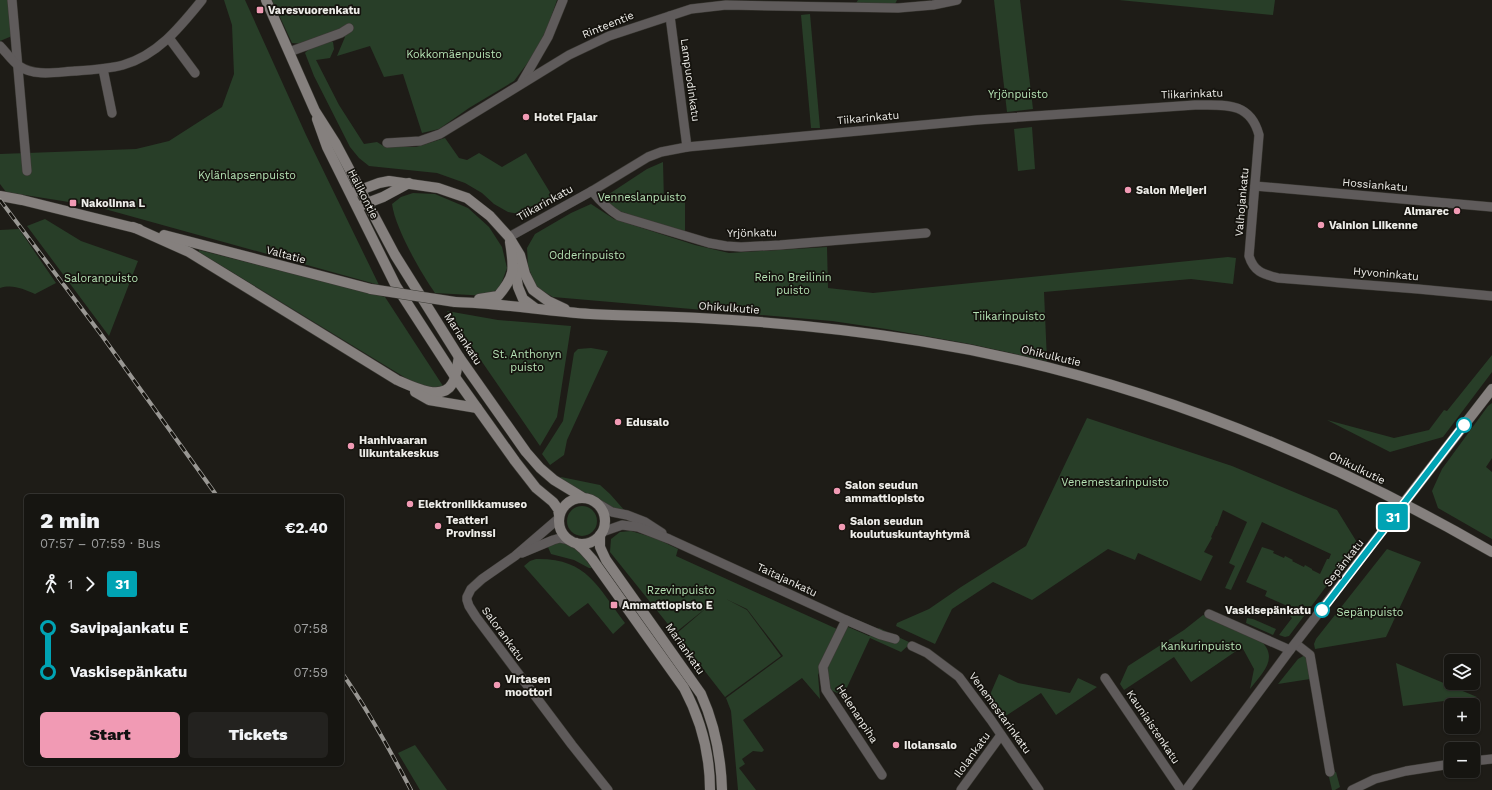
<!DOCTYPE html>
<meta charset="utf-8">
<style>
:root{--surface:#161511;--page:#23221f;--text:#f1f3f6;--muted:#9e9f9f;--line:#353431;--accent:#f19ab4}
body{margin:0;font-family:"Work Sans",sans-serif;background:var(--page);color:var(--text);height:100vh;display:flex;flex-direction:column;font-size:15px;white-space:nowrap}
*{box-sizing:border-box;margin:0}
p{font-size:13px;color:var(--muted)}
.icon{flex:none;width:22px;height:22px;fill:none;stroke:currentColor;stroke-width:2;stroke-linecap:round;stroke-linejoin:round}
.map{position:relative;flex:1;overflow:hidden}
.sheet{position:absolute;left:24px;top:494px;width:320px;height:272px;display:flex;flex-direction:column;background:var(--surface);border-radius:6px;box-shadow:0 1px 3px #0004,0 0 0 1px var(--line)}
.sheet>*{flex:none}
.badge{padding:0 8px;border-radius:3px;font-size:14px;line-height:26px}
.buttons{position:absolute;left:1444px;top:654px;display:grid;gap:8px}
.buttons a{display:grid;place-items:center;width:36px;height:36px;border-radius:6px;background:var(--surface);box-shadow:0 1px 3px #0004,0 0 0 1px var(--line);font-size:20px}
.map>.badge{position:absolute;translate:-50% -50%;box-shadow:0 0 0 2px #fff}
.legs{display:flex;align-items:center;gap:6px;height:44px;padding:0 16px;font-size:13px}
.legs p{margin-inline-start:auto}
.summary{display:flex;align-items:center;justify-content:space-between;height:68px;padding:0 16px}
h1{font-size:22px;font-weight:800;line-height:30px}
.button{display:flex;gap:8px;margin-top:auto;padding:8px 16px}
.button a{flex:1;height:46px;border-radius:6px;background:var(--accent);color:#111;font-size:16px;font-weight:800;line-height:46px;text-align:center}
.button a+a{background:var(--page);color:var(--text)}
ul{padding:0 16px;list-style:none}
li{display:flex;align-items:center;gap:14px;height:44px;font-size:15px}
li i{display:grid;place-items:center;width:6px;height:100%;margin:0 5px;background:currentColor}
li i::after{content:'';width:10px;height:10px;margin:-5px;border:3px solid;border-radius:50%;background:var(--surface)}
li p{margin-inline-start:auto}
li:first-child i{background:linear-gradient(#0000 50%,currentColor 0)}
li:last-child i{background:linear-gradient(currentColor 50%,#0000 0)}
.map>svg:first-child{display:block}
.green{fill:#283e28}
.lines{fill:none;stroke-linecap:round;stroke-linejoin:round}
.street-casing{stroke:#3b3934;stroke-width:10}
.secondary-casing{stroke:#3b3934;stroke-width:11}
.street{stroke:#5f5b5b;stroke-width:9}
.secondary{stroke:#85807e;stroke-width:10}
.rail-casing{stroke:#999793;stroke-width:4}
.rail{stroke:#15130e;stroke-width:2.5;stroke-dasharray:8;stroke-linecap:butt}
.secondary-bridge-casing{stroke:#3b3934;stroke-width:11;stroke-linecap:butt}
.secondary-bridge{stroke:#85807e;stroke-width:10}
.line-1-casing{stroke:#fff;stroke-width:9}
.line-1{stroke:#00a3b4;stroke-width:6}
.poi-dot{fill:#f19ab4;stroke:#15130e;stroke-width:1.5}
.stop-1-dot{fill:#fff;stroke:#00a3b4;stroke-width:2}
.labels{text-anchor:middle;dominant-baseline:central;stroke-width:3.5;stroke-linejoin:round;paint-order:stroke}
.poi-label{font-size:11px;font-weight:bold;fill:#edece8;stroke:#15130e;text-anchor:start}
.street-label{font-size:11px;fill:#edece8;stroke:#15130e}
.park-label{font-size:11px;fill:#b4e1b3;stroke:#15130e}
.stop-label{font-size:11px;font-weight:bold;fill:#edece8;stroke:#15130e;text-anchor:end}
</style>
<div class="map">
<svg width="1492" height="790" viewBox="0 0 1492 790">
<rect width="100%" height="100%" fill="#1e1c17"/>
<g class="green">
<path d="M0 0H9L12 36 0 41Z"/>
<path d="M224 0H245L306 135 379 285 94 206 6 192 0 184V154L136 149 169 141 222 107 234 74 232 25Z"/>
<path d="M272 0H557L548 26 535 53 514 81 469 108 439 129 422 133 403 74 384 77 370 46 337 56 345 37 342 29 303 44 292 43Z"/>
<path d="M858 0H897L895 4 854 6Z"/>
<path d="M994 0H1020L1033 109 1007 112Z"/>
<path d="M1119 0H1275L1273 15Z"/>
<path d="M810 14 820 128H811L801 15Z"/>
<path d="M330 41 333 42 334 49 330 58 316 60 339 105 364 144 377 142 385 147H416L445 138 459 158 467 160 479 153 502 167 526 153 554 199 536 209 519 214 508 212 494 204 482 193 465 183 437 173 369 166 359 158 350 147 314 76 305 53 309 49Z"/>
<path d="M1032 127 1035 169 1018 171 1014 129Z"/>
<path d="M663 162 664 202 685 201V233L616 210 608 203 609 194 647 169Z"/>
<path d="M413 193 435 194 468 208 489 227 502 247 507 268 500 287 488 296 435 293C421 273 395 228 392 204L401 197Z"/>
<path d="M591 204 614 219 695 245 729 253 827 247 828 288 873 293 1228 257 1236 258 1233 284 1191 279 1044 292 1047 361 970 344 886 329 832 321 553 297 536 287 528 266 527 248 535 234 571 213Z"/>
<path d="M45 219 81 241 138 261 109 336 27 226Z"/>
<path d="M19 229 56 283 35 294C23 289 13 284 0 288V230Z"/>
<path d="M199 250 385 297 443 386 429 388 409 380 199 252Z"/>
<path d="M447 311 498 320 571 326 557 417 540 446Z"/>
<path d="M591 348 608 351 567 440 564 455 550 465 542 454 563 421 574 353 578 349Z"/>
<path d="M1492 355V372L1443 437 1390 452 1327 420 1394 438 1429 430 1444 410 1447 411Z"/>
<path d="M1492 403V458L1486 467 1492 472V539L1438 508 1432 491 1442 469 1488 406Z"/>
<path d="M1087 418 1232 466 1337 510 1358 544 1289 636 1285 637 1279 635 1292 618 1290 616 1294 609 1265 596 1267 591 1246 582 1262 547 1274 551 1273 553 1284 558 1285 556 1293 560 1292 561 1304 567 1305 565 1312 569V570L1320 574 1327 559H1329L1331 554 1262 522 1231 590 1225 588 1235 566 1229 563 1247 522 1223 510 1217 526H1216L1211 537 1212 538 1204 552 1213 556 1201 581 1138 553 1135 560 1108 549 1032 600 993 582 952 609 935 644 896 626 897 623 929 609 961 587 1026 546Z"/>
<path d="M561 477 600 485 610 494 625 511 608 509 595 498 578 491 560 478Z"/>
<circle cx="582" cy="521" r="15"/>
<path d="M631 531 655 538 678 549 676 556 837 629 818 675 820 699 802 678 743 720 764 750 762 752 753 751 742 759 745 764 739 768 756 790H738L731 711 726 698 783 656 747 609 726 599 747 610 781 656 725 697 676 634 711 604 675 633 610 552 611 539 620 532Z"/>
<path d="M557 542C576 544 581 553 592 568H589L574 560 551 554 547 545Z"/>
<path d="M1387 549 1421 562 1386 637 1315 649 1314 644 1316 639Z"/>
<path d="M536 559C587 558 597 586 625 623L613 634 588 603 569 617 524 566 530 561Z"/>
<path d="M1203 615 1260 640C1280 658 1262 673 1250 689L1254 669 1242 647 1191 682 1174 657 1124 690 1120 684 1128 666 1184 630Z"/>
<path d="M1247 618 1253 619 1276 629 1273 635 1246 623Z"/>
<path d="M846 626 869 636 879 628 911 643 901 652 870 638 843 696 827 688 825 668Z"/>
<path d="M1307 654 1310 679 1278 684 1298 659Z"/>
<path d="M1396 663 1477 697 1403 706Z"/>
<path d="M999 674 1018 683 1070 693 1078 678 1097 687 1056 715 1041 693 1004 717 989 697Z"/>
<path d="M415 745 447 790H420L398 753Z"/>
<path d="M1336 772 1340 787 1335 790H1332L1328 773Z"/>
</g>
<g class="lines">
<defs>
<g id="street">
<path d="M12 0 27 171"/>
<path d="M670 16 687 147"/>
<path d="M169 38 195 73"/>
<path d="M0 46C5 51 13 62 19 66 35 77 57 72 75 71 91 70 108 69 123 65 158 55 180 27 202 0"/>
<path d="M289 52 341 33 349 28"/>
<path d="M103 69 112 113"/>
<path d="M522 82 548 37 563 0"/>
<path d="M387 143 420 141 440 134 569 55 609 36 691 9 726 5 898 8 933 5 957 0"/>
<path d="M1255 186 1492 207"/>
<path d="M592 191C600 201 608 209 619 216L709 243 726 246 741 247 780 245 926 233"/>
<path d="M509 237 592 191 648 157 661 152 687 147 977 120 1195 105C1224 105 1250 101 1259 135L1249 256C1254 272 1263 274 1278 278L1418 289 1492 296"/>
<path d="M597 503 612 512 627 515 645 522 662 533"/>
<path d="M558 519 515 556 482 579 471 589 467 597V600L469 606 476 617 572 745 608 790"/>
<path d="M602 532 622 525 638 527 669 539 846 620 881 635 895 639"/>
<path d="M522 553 553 540 560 538 570 540"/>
<path d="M1209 614 1290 650"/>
<path d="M846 620 823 667 826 690 882 775"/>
<path d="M1296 644 1310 655 1330 772"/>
<path d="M912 646 927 653 959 677 991 720 1039 790"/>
<path d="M1105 678 1181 790"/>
<path d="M1473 761 1492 759"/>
<path d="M961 790 1001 735"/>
<path d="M1186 790 1290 650 1403 504"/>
<path d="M1352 790 1375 779 1406 771 1451 764"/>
</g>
<g id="secondary">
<path d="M266 0 315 111 336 144 395 255 459 357 526 452 540 468 554 480 582 497"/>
<path d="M317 119 327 147 396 286 455 377 515 461 536 488 553 502 558 509 559 515"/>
<path d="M355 192 379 183 389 181 438 188 467 198 490 216 509 237 520 255 525 274 533 290 548 301 565 309"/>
<path d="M0 196 22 200 139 229"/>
<path d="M362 205 383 197 409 183"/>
<path d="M133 227 189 252 397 380C411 386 442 402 452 384 457 377 457 365 459 357"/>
<path d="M164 235 371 289"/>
<path d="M515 268 518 287 523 299 535 308"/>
<path d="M479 299 498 296C516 275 514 269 510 242"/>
<path d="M455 302C500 303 545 311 590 314 626 316 663 316 699 318 773 322 847 329 920 341 1122 373 1316 450 1492 552"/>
<path d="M415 392 429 400 477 408"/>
<circle cx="582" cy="521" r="23"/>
<path d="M1403 504 1492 389"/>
<path d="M600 535V547L606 560 701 694C715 725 721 756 722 790"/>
<path d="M576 543 583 549 592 559 684 688C701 720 710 754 710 790"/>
</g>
</defs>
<use href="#street" class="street-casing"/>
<use href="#secondary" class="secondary-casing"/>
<use href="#street" class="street"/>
<use href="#secondary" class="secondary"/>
<defs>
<g id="rail">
<path d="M0 200 100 333 217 496"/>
<path d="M342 673C368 710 390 750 411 790"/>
</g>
</defs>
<use href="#rail" class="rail-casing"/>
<use href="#rail" class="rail"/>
<defs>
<path id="secondary-bridge" d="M371 289 455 302"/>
</defs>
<use href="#secondary-bridge" class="secondary-bridge-casing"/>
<use href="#secondary-bridge" class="secondary-bridge"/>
</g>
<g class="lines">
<defs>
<path id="line-1" d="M1322 610 1464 425"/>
</defs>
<use href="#line-1" class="line-1-casing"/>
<use href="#line-1" class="line-1"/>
</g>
<g class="poi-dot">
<rect x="256" y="6" width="8" height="8" rx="2"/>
<circle cx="526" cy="117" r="4"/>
<circle cx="1128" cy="190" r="4"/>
<rect x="69" y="199" width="8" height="8" rx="2"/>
<circle cx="1457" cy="211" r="4"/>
<circle cx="1321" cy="225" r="4"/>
<circle cx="618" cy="422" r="4"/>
<circle cx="351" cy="446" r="4"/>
<circle cx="837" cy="491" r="4"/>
<circle cx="410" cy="504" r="4"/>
<circle cx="438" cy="526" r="4"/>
<circle cx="842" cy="527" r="4"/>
<rect x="610" y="601" width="8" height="8" rx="2"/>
<circle cx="497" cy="685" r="4"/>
<circle cx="896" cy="745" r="4"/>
</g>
<g class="stop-1-dot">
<circle cx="1464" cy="425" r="7"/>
<circle cx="1322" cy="610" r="7"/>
</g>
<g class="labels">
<g class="poi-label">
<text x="268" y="10">Varesvuorenkatu</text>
<text x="534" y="117">Hotel Fjalar</text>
<text x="1136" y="190">Salon Meijeri</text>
<text x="81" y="203">Nakolinna L</text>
<text x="1449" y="211" text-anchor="end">Almarec</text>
<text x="1329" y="225">Vainion Liikenne</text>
<text x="626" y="422">Edusalo</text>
<text x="359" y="440">Hanhivaaran<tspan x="359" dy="13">liikuntakeskus</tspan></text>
<text x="845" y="485">Salon seudun<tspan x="845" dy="13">ammattiopisto</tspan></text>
<text x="418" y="504">Elektroniikkamuseo</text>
<text x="446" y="520">Teatteri<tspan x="446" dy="13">Provinssi</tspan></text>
<text x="850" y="521">Salon seudun<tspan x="850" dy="13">koulutuskuntayhtymä</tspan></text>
<text x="622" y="605">Ammattiopisto E</text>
<text x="505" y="679">Virtasen<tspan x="505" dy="13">moottori</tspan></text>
<text x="904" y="745">Ilolansalo</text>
</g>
<g class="street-label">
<text transform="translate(608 25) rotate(-22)">Rinteentie</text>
<text transform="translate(690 80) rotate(82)">Lampuodinkatu</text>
<text transform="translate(1192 94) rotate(-2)">Tiikarinkatu</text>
<text transform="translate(868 118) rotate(-5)">Tiikarinkatu</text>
<text transform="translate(1375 185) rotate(5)">Hossiankatu</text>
<text transform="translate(363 194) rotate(63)">Halikontie</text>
<text transform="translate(1242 202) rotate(-85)">Valhojankatu</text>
<text transform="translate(545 203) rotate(-29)">Tiikarinkatu</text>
<text transform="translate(752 233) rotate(-1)">Yrjönkatu</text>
<text transform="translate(286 255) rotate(15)">Valtatie</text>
<text transform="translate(1386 274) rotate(5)">Hyvoninkatu</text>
<text transform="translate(729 308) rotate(4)">Ohikulkutie</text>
<text transform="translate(463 339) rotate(57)">Mariankatu</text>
<text transform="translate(1051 356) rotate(13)">Ohikulkutie</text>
<text transform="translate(1357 468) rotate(26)">Ohikulkutie</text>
<text transform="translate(1344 563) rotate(-52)">Sepänkatu</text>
<text transform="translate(787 580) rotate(25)">Taitajankatu</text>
<text transform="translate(503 634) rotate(54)">Salorankatu</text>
<text transform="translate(685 649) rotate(55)">Mariankatu</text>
<text transform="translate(1000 713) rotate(54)">Venemestarinkatu</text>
<text transform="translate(857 714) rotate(57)">Helenanpiha</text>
<text transform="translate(1153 727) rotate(56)">Kauniaistenkatu</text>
<text transform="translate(972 755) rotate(-54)">Ilolankatu</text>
</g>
<g class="park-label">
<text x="454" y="54">Kokkomäenpuisto</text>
<text x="1018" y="94">Yrjönpuisto</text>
<text x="247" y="175">Kylänlapsenpuisto</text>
<text x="642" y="197">Venneslanpuisto</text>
<text x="587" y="255">Odderinpuisto</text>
<text x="793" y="277">Reino Breilinin<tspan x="793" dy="13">puisto</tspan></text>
<text x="101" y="278">Saloranpuisto</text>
<text x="1009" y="316">Tiikarinpuisto</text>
<text x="527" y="354">St. Anthonyn<tspan x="527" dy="13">puisto</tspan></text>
<text x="1115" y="482">Venemestarinpuisto</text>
<text x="681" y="590">Rzevinpuisto</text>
<text x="1370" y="612">Sepänpuisto</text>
<text x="1201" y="646">Kankurinpuisto</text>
</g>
<g class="stop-label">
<text x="1311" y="610">Vaskisepänkatu</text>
</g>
</g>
</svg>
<div class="buttons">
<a><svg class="icon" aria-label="layers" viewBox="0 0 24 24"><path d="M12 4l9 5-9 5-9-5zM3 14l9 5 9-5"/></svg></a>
<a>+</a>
<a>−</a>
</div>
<b class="badge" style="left:1393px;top:517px;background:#00a3b4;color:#fff">31</b>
<section class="sheet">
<div class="summary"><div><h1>2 min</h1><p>07:57 – 07:59 · Bus</p></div><b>€2.40</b></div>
<div class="legs"><svg class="icon" aria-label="walk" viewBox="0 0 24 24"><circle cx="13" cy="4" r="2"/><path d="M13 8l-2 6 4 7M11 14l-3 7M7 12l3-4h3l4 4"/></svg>1<svg class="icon" aria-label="forward" viewBox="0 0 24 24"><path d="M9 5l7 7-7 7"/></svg><b class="badge" style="background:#00a3b4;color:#fff">31</b></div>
<ul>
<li><i style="color:#00a3b4"></i><b>Savipajankatu E</b><p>07:58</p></li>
<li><i style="color:#00a3b4"></i><b>Vaskisepänkatu</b><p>07:59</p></li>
</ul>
<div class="button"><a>Start</a><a>Tickets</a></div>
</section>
</div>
